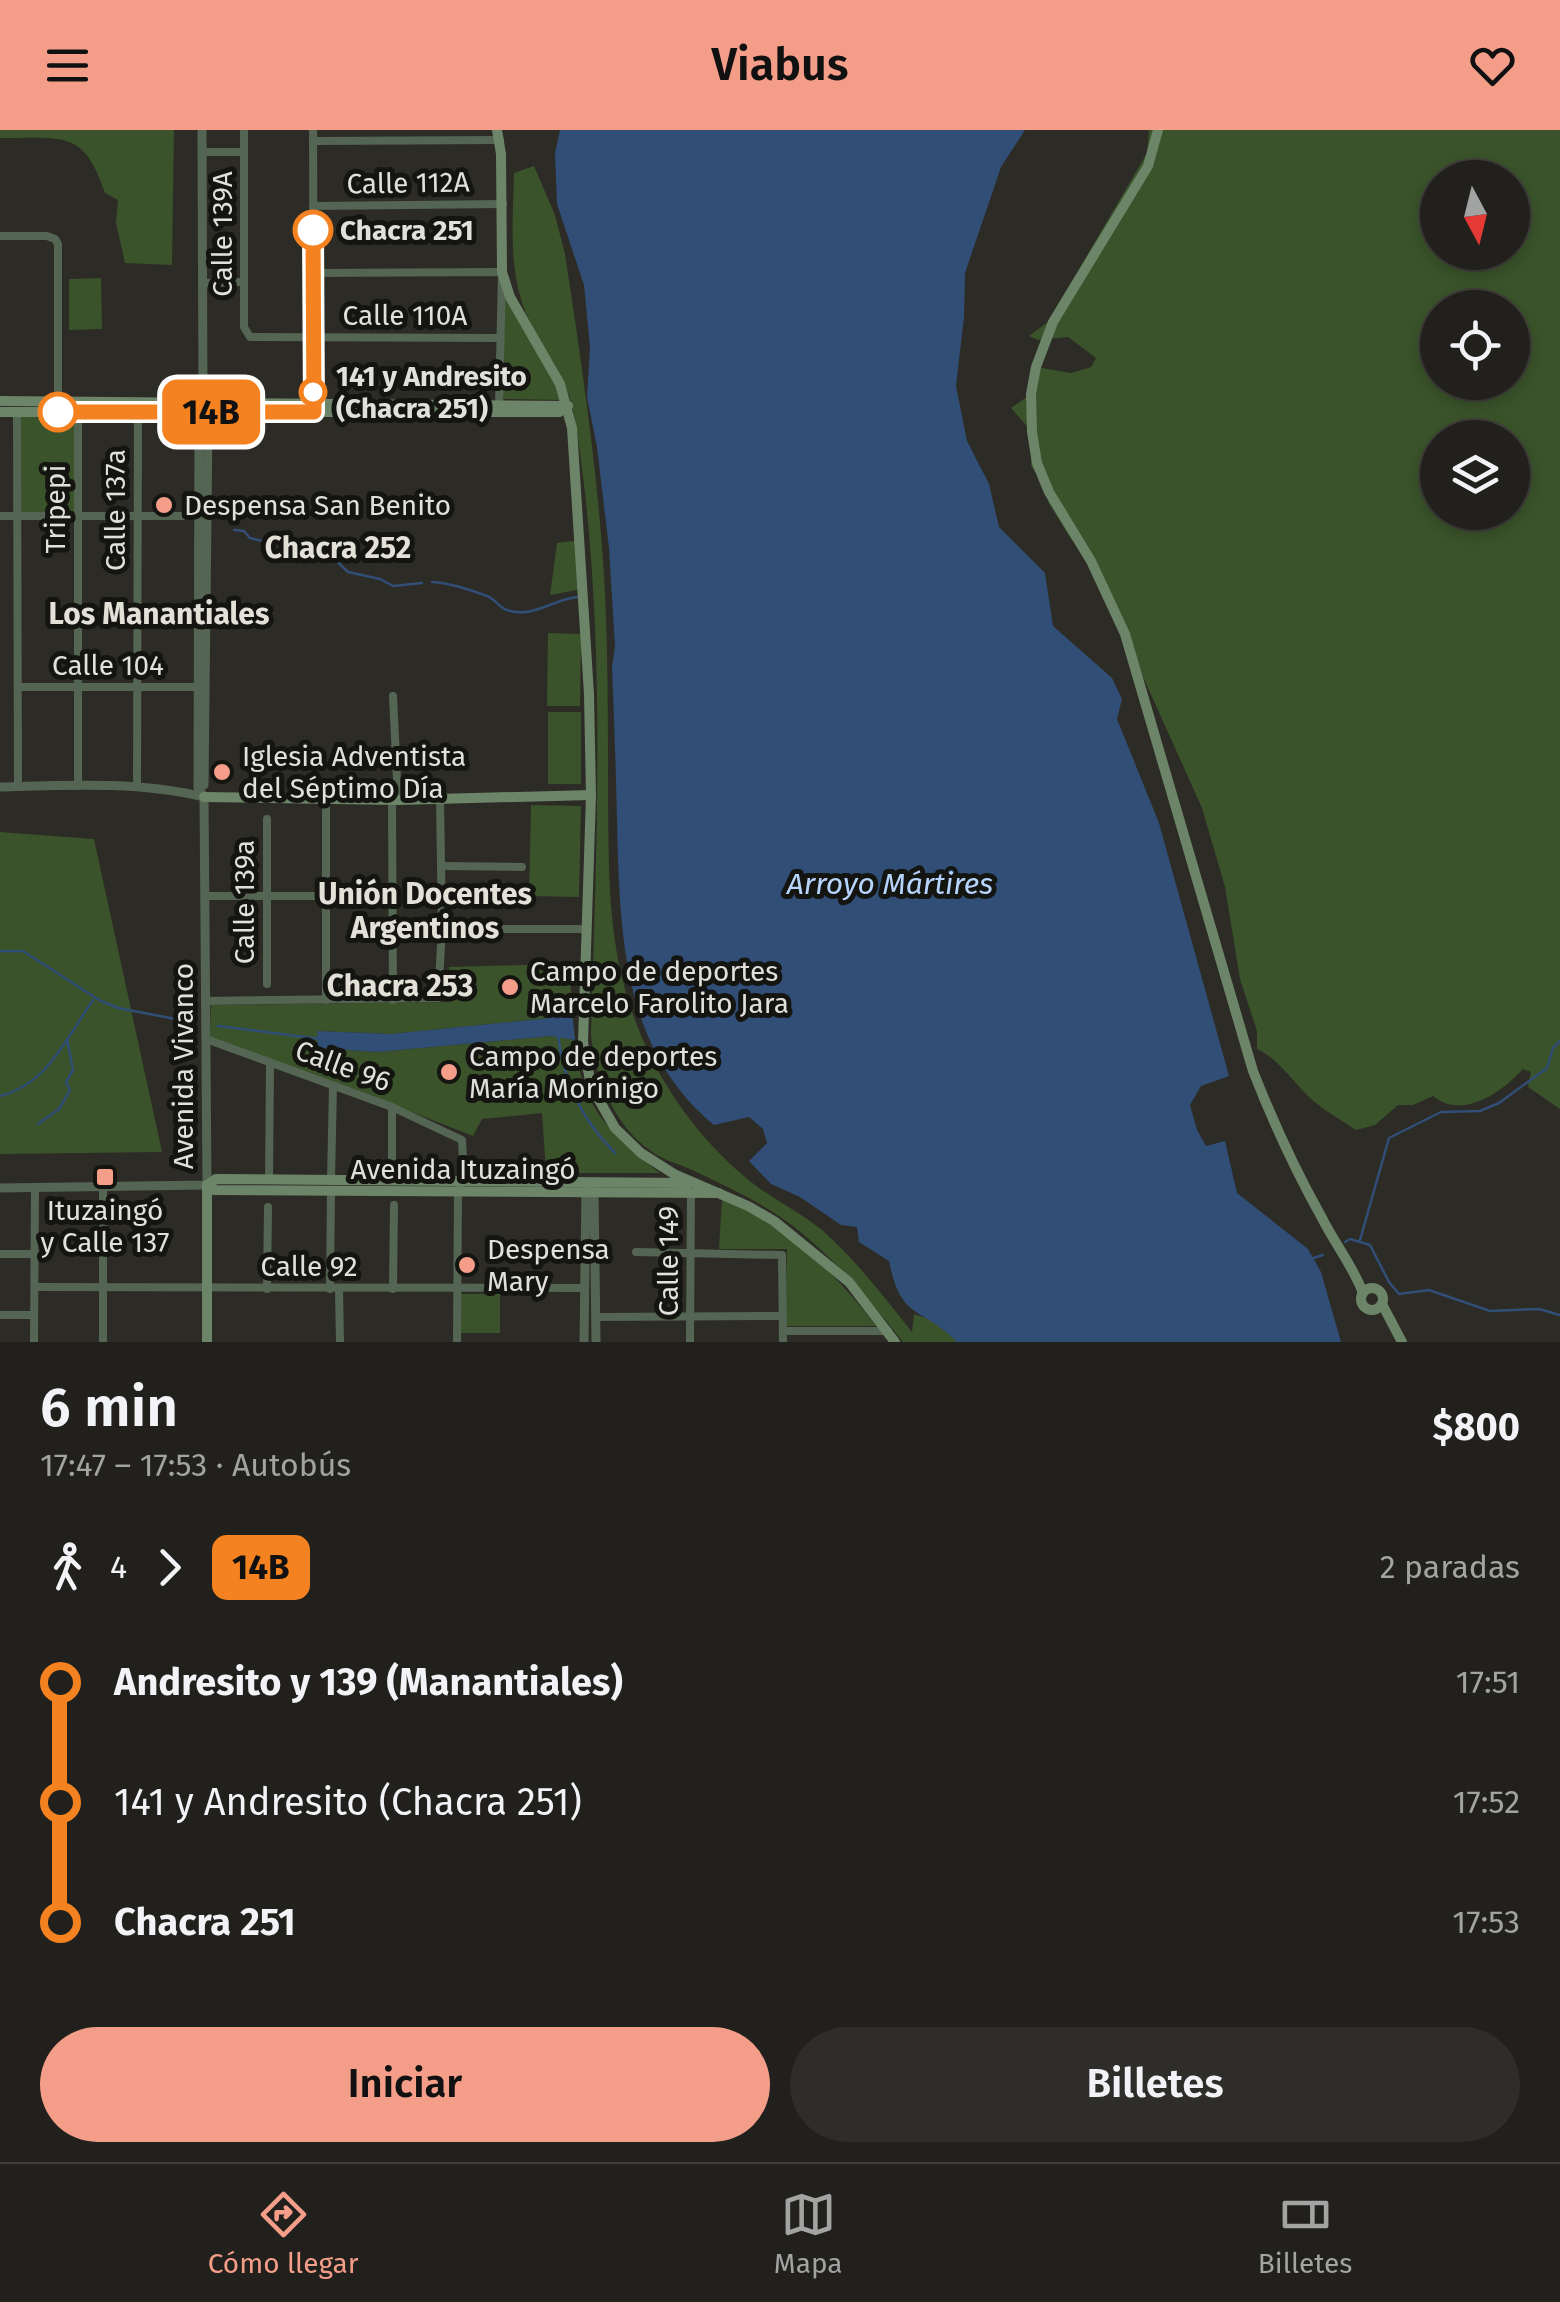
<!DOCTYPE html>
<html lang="es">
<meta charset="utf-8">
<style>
:root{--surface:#22201c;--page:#2e2d29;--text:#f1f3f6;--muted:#a2a3a3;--line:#3f3e3b;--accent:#f49e89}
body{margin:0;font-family:"Fira Sans",sans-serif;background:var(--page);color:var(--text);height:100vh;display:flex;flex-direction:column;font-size:38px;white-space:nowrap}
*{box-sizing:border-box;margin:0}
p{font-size:32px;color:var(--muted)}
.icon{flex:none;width:55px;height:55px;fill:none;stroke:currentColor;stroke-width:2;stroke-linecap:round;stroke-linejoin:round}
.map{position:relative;height:1212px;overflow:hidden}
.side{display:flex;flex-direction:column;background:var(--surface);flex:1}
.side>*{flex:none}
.badge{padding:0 20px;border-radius:15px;font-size:35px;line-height:65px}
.needle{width:65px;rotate:173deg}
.controls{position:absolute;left:1420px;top:30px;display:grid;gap:20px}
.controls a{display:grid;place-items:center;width:110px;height:110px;border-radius:50%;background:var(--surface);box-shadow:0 5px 15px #0003,0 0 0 2px var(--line);font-size:50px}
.map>.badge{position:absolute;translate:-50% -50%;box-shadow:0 0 0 5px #fff}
.legs{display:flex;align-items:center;gap:15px;height:110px;padding:0 40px;font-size:32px}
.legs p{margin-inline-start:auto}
.summary{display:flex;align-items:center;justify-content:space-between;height:170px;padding:0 40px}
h1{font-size:55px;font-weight:600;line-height:75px}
.button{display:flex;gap:20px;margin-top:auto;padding:20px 40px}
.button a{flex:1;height:115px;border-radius:60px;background:var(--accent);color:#111;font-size:40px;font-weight:600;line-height:115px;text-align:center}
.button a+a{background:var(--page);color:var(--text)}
ul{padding:0 40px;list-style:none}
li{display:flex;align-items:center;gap:35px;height:120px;font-size:38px}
li i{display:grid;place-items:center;width:15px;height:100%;margin:0 12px;background:currentColor}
li i::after{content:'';width:25px;height:25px;margin:-12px;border:8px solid;border-radius:50%;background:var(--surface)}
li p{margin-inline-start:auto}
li:first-child i{background:linear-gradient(#0000 50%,currentColor 0)}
li:last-child i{background:linear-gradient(currentColor 50%,#0000 0)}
header{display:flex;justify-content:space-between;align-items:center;height:130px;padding:0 40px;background:var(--accent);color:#111;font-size:45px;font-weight:600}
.tab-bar{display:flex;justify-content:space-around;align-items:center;height:140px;border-top:2px solid var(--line);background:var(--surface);font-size:28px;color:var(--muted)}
.tab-bar a{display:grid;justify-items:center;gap:5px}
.tab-bar .active{color:var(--accent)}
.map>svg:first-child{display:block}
.green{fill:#3a532a;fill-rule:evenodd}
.water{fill:#314e77}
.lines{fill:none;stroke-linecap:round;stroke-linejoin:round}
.stream{stroke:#314e77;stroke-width:2.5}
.minor{stroke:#556553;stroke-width:8}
.tertiary{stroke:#556553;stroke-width:9}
.secondary{stroke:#6c8568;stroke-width:10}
.line-1-casing{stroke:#fff;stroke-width:22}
.line-1{stroke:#f58220;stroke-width:15}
.stop-1-dot{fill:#fff;stroke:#f58220;stroke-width:5}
.poi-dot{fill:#f49e89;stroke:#141411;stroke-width:4}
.labels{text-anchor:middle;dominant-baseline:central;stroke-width:10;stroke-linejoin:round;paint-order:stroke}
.street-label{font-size:28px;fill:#e1e0dc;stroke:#141411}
.stop-label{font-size:28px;font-weight:bold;fill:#e1e0dc;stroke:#141411;text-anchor:start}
.poi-label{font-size:28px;fill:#e1e0dc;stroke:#141411;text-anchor:start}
.neighbourhood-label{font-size:30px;font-weight:bold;fill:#e2e0d7;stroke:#141411}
.water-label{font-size:30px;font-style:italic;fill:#b7d4fc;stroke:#141411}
</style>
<header><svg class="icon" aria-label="menu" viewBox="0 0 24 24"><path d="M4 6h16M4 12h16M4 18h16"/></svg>Viabus<svg class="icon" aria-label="heart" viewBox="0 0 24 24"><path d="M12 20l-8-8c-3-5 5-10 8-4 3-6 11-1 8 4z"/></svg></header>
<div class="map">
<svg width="1560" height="1212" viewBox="0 0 1560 1212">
<rect width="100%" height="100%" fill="#2d2b25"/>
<g class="green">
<path d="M0 0H174L172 135 125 133 116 93 118 70 105 63C84 0 65 8 0 8Z"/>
<path d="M1149 0H1560V979L1528 957 1531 942 1523 939C1501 963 1462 990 1433 966L1413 975H1398L1375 995 1356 1000C1343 991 1328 983 1316 973 1295 956 1281 930 1257 919V901L1240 849 1225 757 1202 678 1091 431 1071 409 1048 372 1049 361 1031 336 1032 302 1011 278 1031 264 1036 237 1071 243 1091 237 1096 228 1068 207 1038 210 1029 206 1048 192 1147 23ZM1438 48H1512V122H1438ZM1438 178H1512V252H1438ZM1438 308H1512V382H1438Z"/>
<path d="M534 36 555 85 565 124C582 236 599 349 605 462 608 527 608 593 608 659 609 758 606 839 653 931 678 980 715 1025 759 1058 779 1072 802 1084 822 1100 856 1130 884 1167 912 1202L914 1184 938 1192 957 1212H903C870 1170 835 1129 793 1096 763 1073 726 1056 692 1040 679 1034 663 1030 651 1021 614 996 594 945 591 903 597 701 607 495 576 295 569 248 550 231 530 192 507 145 513 94 514 43Z"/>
<path d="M101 148 102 199 69 200V149Z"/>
<path d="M504 157 557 257 560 270 502 269Z"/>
<path d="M18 285H76V382H20Z"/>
<path d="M580 410 582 459 550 465 557 413Z"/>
<path d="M548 503 581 504 580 576H547Z"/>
<rect x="548" y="582" width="33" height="72"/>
<path d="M531 675 581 676 579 767 529 766Z"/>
<path d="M0 702 94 709 162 1022 0 1024Z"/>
<path d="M559 834 570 843 572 880 550 888 391 904 317 901 318 918 377 922 550 906 575 910C581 978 609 1002 660 1043H546L542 983 482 989 473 1006 361 962 210 909 211 875 450 872 449 837Z"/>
<path d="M722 1068C786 1095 835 1142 876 1196H785L787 1119H719Z"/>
<path d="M460 1164H500V1203H459Z"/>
</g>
<g class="water">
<path d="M560 0H1025L1001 37 965 143 964 187 956 256 967 311 989 354 999 397 1045 443 1053 496 1112 548 1122 569 1117 589 1159 693 1229 946 1201 956 1190 975 1197 1000 1206 1016 1225 1011 1237 1063 1308 1119 1321 1142 1341 1212H957C921 1175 901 1192 889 1131L859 1112 857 1097 841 1095 800 1067 771 1054 749 1031 767 1013 763 999 749 987 714 995C621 918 620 801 617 691 616 639 614 588 612 537L615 517 609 418 597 317 587 267 590 218 584 155 557 74 555 24Z"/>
<path d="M572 880 575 910 550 906 377 922 318 918 317 901 391 904 550 888Z"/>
</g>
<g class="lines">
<g class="stream">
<path d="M234 400 244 401 250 408 262 411 332 427 348 442 380 449 393 456 422 453"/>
<path d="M432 452C451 453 470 460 487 466 495 469 500 478 507 480 533 489 553 469 578 467"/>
<path d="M0 821H23L99 870 118 878 186 891"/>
<path d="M218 896 320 909"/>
<path d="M558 905C563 951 582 990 615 1023"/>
<path d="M0 966C48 954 67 907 93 870"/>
<path d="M38 994 59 979 70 960 66 952 73 940 67 909"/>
<path d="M1360 1110 1389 1008 1441 982 1480 981 1499 973 1547 938 1553 918 1560 911"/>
<path d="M1345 1112 1350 1109 1370 1115 1389 1152 1399 1164 1429 1160 1490 1181 1539 1179 1560 1185"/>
<path d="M1310 1129 1323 1125"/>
</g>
<g class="minor">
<path d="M244 0V197L250 207 500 208"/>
<path d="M313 0 314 278"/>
<path d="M313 11 500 10"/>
<path d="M202 22H244"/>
<path d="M313 76 503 74"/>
<path d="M0 106H47L55 109 58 114V271"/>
<path d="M313 143 502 142 499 278"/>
<path d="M203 153 244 152"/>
<path d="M17 282 18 657"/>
<path d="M78 282V656"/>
<path d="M0 386H199"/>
<path d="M18 557H198"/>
<path d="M393 566 398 670"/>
<path d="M137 657 138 282"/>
<path d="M326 669V870"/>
<path d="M392 670 393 870"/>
<path d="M267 689V854"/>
<path d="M441 736 522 737"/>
<path d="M205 766H326"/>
<path d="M442 799H587"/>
<path d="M205 871 438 868 442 799 440 669"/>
<path d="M206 909 392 977 462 1010 464 1050 458 1061 457 1212"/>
<path d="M392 977V1050"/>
<path d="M269 1050 270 933"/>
<path d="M331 1050 333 956"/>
<path d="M636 1122 782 1125 783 1212"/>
<path d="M0 1124H35"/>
<path d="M35 1157 584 1158"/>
<path d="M267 1159 268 1077"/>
<path d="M330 1159 331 1061"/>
<path d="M339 1159 340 1212"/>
<path d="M393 1159 394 1075"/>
<path d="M0 1185H34"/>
<path d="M596 1187 783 1186"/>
<path d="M783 1201H888"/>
<path d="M34 1212 35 1057"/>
<path d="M103 1212V1057"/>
<path d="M690 1212 691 1060"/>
</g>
<g class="tertiary">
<path d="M203 291 208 294 204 655"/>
<path d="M0 657C67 655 139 651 204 667"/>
<path d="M0 1058 207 1055 204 667 198 658 199 294 203 291V272L202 0"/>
<path d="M594 1059 596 1212"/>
<path d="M584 1212 586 1059"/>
</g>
<g class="secondary">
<path d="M497 0 501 24 502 142 510 167 560 254 572 298 589 564 591 665 583 912 591 956 615 998 641 1023 674 1044 748 1076 774 1091 849 1152 895 1212"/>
<path d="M1158 0 1148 36 1053 192 1036 237 1031 264 1032 302 1037 333 1049 362 1091 431 1125 504 1253 941C1273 992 1295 1040 1322 1088 1335 1114 1353 1136 1363 1163"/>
<path d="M0 271 568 276"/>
<path d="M0 282H559L568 276"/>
<path d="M204 667 398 670 591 665"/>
<path d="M207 1055 214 1060 719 1063"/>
<path d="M207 1055 216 1049 689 1053"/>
<path d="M207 1055V1212"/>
<circle cx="1372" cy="1169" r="11"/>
<path d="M1382 1174 1402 1212"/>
</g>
</g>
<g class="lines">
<defs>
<path id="line-1" d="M58 282H314L313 100"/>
</defs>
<use href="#line-1" class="line-1-casing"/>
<use href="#line-1" class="line-1"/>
</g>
<g class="stop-1-dot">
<circle cx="313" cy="100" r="18"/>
<circle cx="313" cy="262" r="12"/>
<circle cx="58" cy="282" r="18"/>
</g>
<g class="poi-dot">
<circle cx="164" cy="375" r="10"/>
<circle cx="222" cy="642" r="10"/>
<circle cx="510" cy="857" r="10"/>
<circle cx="449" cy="942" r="10"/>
<rect x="95" y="1037" width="20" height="20" rx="5"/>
<circle cx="467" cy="1135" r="10"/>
</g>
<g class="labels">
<g class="street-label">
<text transform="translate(408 53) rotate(-1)">Calle 112A</text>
<text transform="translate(222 104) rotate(-90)">Calle 139A</text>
<text x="405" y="185">Calle 110A</text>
<text transform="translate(55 379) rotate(-90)">Tripepi</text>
<text transform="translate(115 380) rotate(-90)">Calle 137a</text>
<text x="108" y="535">Calle 104</text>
<text transform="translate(244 772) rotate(-90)">Calle 139a</text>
<text transform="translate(183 936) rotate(-90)">Avenida Vivanco</text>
<text transform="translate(343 936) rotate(20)">Calle 96</text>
<text x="463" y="1039">Avenida Ituzaingó</text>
<text transform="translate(668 1131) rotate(-90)">Calle 149</text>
<text x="309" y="1136">Calle 92</text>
</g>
<g class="stop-label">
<text x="340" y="100">Chacra 251</text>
<text x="336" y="246">141 y Andresito<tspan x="336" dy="32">(Chacra 251)</tspan></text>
</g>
<g class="poi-label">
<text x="184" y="375">Despensa San Benito</text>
<text x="242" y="626">Iglesia Adventista<tspan x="242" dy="32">del Séptimo Día</tspan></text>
<text x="530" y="841">Campo de deportes<tspan x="530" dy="32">Marcelo Farolito Jara</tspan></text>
<text x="469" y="926">Campo de deportes<tspan x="469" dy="32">María Morínigo</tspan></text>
<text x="105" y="1080" text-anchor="middle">Ituzaingó<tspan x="105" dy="32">y Calle 137</tspan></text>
<text x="487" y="1119">Despensa<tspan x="487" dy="32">Mary</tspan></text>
</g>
<g class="neighbourhood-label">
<text x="338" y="418">Chacra 252</text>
<text x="159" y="484">Los Manantiales</text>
<text x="425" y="764">Unión Docentes<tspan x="425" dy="34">Argentinos</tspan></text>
<text x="400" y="856">Chacra 253</text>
</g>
<g class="water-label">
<text x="890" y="754">Arroyo Mártires</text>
</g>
</g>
</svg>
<div class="controls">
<a><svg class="needle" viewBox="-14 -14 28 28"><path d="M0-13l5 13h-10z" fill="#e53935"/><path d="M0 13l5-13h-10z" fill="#a2a3a3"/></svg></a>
<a><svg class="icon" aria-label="locate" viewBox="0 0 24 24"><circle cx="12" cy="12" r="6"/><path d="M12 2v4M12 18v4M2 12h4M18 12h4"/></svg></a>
<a><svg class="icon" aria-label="layers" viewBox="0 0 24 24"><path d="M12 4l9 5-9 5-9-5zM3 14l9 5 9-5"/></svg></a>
</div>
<b class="badge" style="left:211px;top:282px;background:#f58220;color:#111">14B</b>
</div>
<section class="side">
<div class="summary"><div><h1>6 min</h1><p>17:47 – 17:53 · Autobús</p></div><b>$800</b></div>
<div class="legs"><svg class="icon" aria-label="walk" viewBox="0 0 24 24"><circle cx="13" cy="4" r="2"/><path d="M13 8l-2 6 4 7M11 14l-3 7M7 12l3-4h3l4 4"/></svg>4<svg class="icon" aria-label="forward" viewBox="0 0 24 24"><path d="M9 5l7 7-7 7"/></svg><b class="badge" style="background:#f58220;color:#111">14B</b><p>2 paradas</p></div>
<ul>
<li><i style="color:#f58220"></i><b>Andresito y 139 (Manantiales)</b><p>17:51</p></li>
<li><i style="color:#f58220"></i><span>141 y Andresito (Chacra 251)</span><p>17:52</p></li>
<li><i style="color:#f58220"></i><b>Chacra 251</b><p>17:53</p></li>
</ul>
<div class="button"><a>Iniciar</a><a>Billetes</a></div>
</section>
<nav class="tab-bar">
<a class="active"><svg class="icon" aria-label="directions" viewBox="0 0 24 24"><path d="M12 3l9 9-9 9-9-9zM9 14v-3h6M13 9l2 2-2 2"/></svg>Cómo llegar</a>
<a><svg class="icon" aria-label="map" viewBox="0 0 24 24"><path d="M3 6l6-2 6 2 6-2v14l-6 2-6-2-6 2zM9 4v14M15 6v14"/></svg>Mapa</a>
<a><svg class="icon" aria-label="tickets" viewBox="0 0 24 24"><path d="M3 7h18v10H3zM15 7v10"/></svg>Billetes</a>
</nav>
